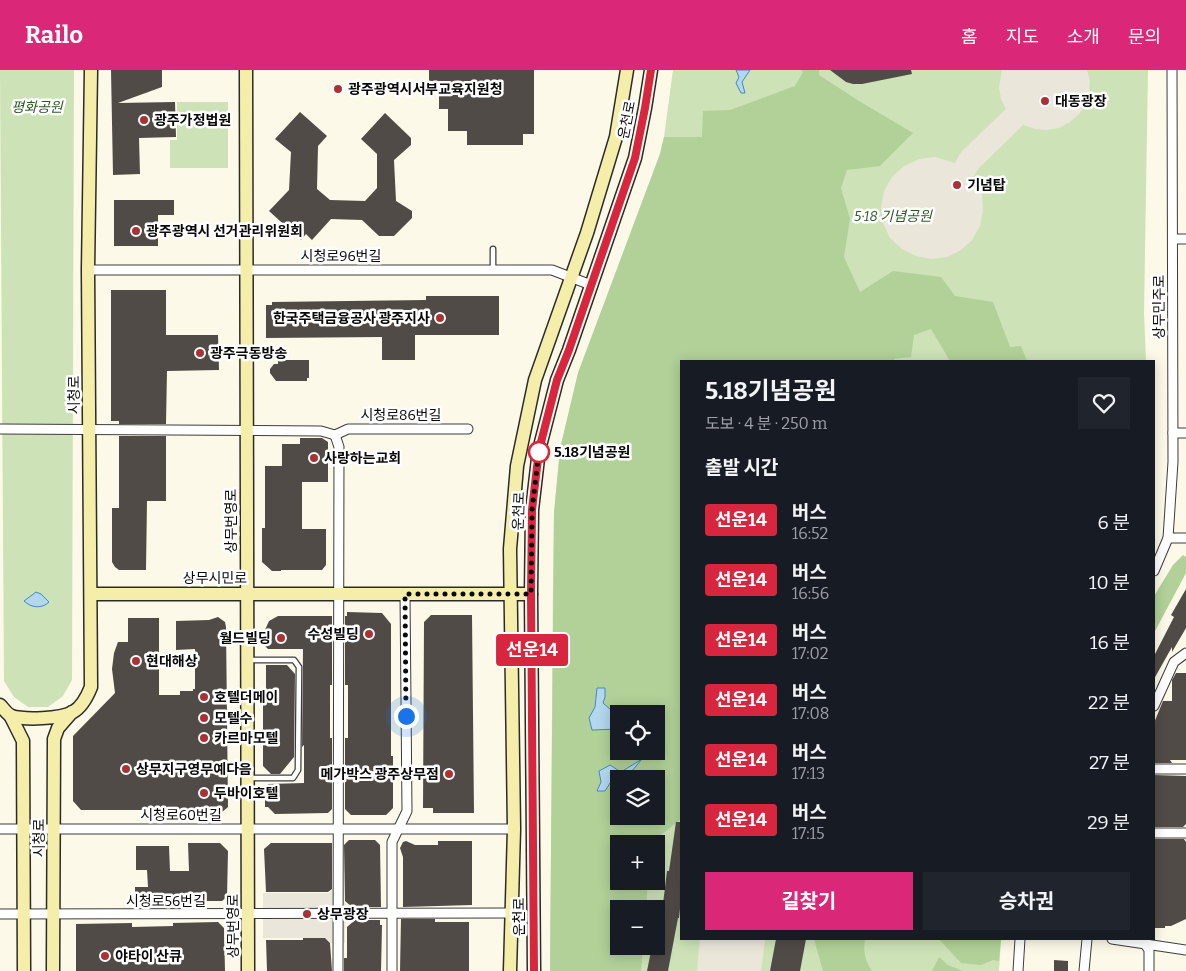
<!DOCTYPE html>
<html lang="ko">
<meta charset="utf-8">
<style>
:root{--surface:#171b24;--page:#20242c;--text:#f1f3f6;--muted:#9ea1a6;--accent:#db2777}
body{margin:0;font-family:Bitter,"Noto Sans KR",serif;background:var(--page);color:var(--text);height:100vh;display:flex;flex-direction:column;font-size:19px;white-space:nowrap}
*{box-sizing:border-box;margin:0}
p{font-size:16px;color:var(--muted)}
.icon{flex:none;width:28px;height:28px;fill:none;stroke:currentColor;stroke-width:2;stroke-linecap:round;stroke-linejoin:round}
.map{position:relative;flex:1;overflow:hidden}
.sheet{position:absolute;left:680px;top:290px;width:475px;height:580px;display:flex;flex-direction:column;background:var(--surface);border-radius:0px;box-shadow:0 2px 12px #0003}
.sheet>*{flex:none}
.badge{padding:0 10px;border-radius:4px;font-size:18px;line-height:32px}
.fabs{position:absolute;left:610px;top:635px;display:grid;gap:10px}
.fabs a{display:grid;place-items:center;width:55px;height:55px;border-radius:0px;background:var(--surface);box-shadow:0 2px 12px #0003;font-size:25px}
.you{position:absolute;width:25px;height:25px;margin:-12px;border:4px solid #fff;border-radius:50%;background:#1a73e8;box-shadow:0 0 0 8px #1a73e833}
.map>.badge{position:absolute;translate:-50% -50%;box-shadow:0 0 0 2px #fff}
h2{padding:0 25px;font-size:19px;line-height:45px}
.round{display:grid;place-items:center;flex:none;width:52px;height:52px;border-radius:0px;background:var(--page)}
.overview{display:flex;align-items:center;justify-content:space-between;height:85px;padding:0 25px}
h1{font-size:24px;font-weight:700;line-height:38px}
.primary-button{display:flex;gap:10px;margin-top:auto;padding:10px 25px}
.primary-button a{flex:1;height:58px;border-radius:0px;background:var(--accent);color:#fff;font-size:20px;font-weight:700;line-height:58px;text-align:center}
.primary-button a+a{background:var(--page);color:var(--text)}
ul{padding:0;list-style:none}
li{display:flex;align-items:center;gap:15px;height:60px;padding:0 25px}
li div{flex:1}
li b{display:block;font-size:19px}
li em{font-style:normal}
li .badge{min-width:55px;font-weight:700;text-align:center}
header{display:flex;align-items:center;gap:30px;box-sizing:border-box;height:70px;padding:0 25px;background:var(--accent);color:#fff}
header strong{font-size:24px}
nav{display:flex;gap:28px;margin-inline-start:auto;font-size:18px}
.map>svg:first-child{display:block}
.green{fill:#cde2b7;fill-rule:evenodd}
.forest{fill:#b1d198;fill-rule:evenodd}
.plaza{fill:#eae6da}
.water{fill:#b3d7ee;stroke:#438abc}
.building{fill:#514b47}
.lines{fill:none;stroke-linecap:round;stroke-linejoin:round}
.lane-casing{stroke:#3c3c3c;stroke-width:7}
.street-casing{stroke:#3c3c3c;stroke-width:11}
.secondary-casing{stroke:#2b2b2b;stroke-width:15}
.lane{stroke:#fff;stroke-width:4.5}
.street{stroke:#fff;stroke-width:9}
.secondary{stroke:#f5eeab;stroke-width:12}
.line-casing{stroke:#fff;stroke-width:11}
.line{stroke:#d7263d;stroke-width:8}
.walk{stroke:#090909;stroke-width:5;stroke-dasharray:0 9}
.poi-dot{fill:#a83337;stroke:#fff;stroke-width:2}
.stop-dot{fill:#fff;stroke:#d7263d;stroke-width:2.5}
.labels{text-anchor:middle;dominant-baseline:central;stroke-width:5;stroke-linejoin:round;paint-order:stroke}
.poi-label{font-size:14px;font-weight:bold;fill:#090909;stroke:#fff;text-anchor:start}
.park-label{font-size:14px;font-style:italic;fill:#2d5823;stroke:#fff}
.street-label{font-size:14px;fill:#090909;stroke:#fff}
.stop-label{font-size:14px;font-weight:bold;fill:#090909;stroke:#fff;text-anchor:start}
</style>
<header>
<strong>Railo</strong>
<nav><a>홈</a><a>지도</a><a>소개</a><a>문의</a></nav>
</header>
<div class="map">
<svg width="1186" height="901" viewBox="0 0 1186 901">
<rect width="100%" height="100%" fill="#fcf9e8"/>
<g class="green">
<path d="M0 0H74L72 610 63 626 48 637H28L14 627 4 611Z"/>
<path d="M673 0H1148L1144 243 1146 291H681V869H1001L999 901H550L553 513 554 443 560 379 578 303 660 84 664 67ZM619 644H656V681H619ZM619 709H656V746H619ZM619 774H656V811H619ZM619 839H656V876H619Z"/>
<path d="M177 32H228V98H170V70H177Z"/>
</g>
<g class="forest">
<path d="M801 0H819V5L859 31 913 63 880 96 847 100 841 118 850 149 844 187 860 222 893 201 941 207 955 226 993 232 1010 277 1021 276 1027 291H950L931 259 914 265 911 287 894 289V291H681V749L652 772 651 774H619V811H648L646 839H619V876H643L641 901H550L554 443 560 379 578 303 660 84 664 67H702L703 41 730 40 795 16 803 2ZM605 627 603 633 619 647V644H656V681H619V659L603 660 595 637V628ZM640 690 626 708 621 709H656V746H619V709L612 710 598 721 601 712 599 702 610 695 621 702Z"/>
<path d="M1183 485 1186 487V503L1154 563V526L1173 495Z"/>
<path d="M814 869H865C863 881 865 891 872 901H823Z"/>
<path d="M939 869H1001L999 891 993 890 981 895 961 893Z"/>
<path d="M939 887 948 895 963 901H932Z"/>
</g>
<g class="plaza">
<path d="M1002 0H1087L1090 11 1089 23 1086 34 1079 44 1070 52 1059 58 1047 60 1035 59 1023 55 978 99 973 108 982 125 983 141 980 156 972 170 961 180 947 187 931 189 916 186 902 179 890 168 883 153 881 137 884 121 892 107 904 96 919 89 935 87 955 93 961 82 1006 39 1001 29 999 17Z"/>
<path d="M333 819H344V832L350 838V849L345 854V873H331L325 868H263V823H329Z"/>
<path d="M700 869H765L761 901H697Z"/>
</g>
<g class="water">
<path d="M736 0H750L742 12 745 23H741L736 13 739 7Z"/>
<path d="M36 522 41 524 49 532C42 539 31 538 24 531Z"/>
<path d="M597 618H605V627L603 633 619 647V659L592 660 589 648 595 637Z"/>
<path d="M642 689 626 708 612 710 605 721H597L601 712 599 701 610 695 621 702Z"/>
</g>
<g class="building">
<path d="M111 0H162V17L118 33 175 32 176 67 139 68 140 104 113 105Z"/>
<path d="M429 0H534V64H523V75H467V61H448V39H439V11H429Z"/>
<path d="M830 0H911L912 4 862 14H853L846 12Z"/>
<path d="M300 42 327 66 318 76 317 119 330 130 365 131 377 118V84L361 69 385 43 411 68V75L394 90 396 131 412 141V148L394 166H379L362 150 331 149 312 170 306 164 301 170 269 141 289 120 291 82 275 69Z"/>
<path d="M114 130H174V145H158V176H114Z"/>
<path d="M111 220H166V265H218L219 300 167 301 166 354H119V351H111Z"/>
<path d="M426 226H499V265H415V290H382V267L266 268V235H272V232L426 230Z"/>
<path d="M278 290H309V308H307V311H276L270 303V299L274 294H278Z"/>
<path d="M119 366H166V431H147L146 500H119L115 497 112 492V438H119Z"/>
<path d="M300 368H322L328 372V412H302V459H326V495L322 500H281V501H272L262 492V458H265V396H282V374H300Z"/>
<path d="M1186 519V558L1172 582V577L1154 609V586L1174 547 1171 545Z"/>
<path d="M347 542 382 543 391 554V686H393V738L386 745H351L345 739V668H348V615H345V546H347Z"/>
<path d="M431 545H472L474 743H433V738H423L424 552Z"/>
<path d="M278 546H332V615H330V668H332V739L328 743 275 744 268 737H265V722H268V714L304 713V675L302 677 303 579H268L264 575 265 560 269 551Z"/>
<path d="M218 547 225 552 226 557 228 737 221 743H181L180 740H81L73 731V666L115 623 112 599 114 583 118 572H128V548H159V625H180V621H193V619H195V579L176 580V551L209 550Z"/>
<path d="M266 595H287L295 604 294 687 280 704H271L263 696V630H266Z"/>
<path d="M1176 603H1186V690H1170L1172 693H1154V653L1163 631H1172V610Z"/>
<path d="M1154 705 1186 706V754L1183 757H1154Z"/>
<path d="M676 752H681V829L679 848H678L668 901H647L652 876H656V849L661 850 667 801H669Z"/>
<path d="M1154 769H1184L1186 772V849L1171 856H1165V858H1154Z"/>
<path d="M349 770H375L380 775 381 837H352L345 831 344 775Z"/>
<path d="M406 771 415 775H438V771H472V835L403 837V787L400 778 403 772Z"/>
<path d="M188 773H220L228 781 227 827 222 831H170V834H135V817H148L147 800H136V776H169L170 801H189Z"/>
<path d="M271 773H332V819L328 822H266L264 779Z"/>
<path d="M401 849H435V852H469V901H400Z"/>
<path d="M355 850H380V855H382L381 901H344V888H347V857Z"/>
<path d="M218 852 224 858 225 901H76V854L132 853V857L173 856V853Z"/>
<path d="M303 868H325L330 873 332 901H267L266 870H303Z"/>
<path d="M776 869H806L800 901H770Z"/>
<path d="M1054 890 1068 891V901H1054Z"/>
</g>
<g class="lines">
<defs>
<g id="lane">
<path d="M493 179V200"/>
<path d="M249 590H294L299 597 298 700 293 708H249"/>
</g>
<g id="street">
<path d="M1173 169H1186"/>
<path d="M88 200H552L591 215"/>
<path d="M0 359 321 361 335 365 348 359H468"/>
<path d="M1173 363H1186"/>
<path d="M335 365 339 377 338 901"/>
<path d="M1168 468H1186"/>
<path d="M1154 501 1168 468 1173 392 1172 0"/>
<path d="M1154 636 1174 592 1186 583"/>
<path d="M1154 699H1186"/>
<path d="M0 759H514"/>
<path d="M1154 763H1186"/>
<path d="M0 844 512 843"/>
<path d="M1112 869 1186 880"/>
<path d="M1145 870V874L1149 880V901"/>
<path d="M392 901V772L407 741 405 524"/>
<path d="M1018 901 1020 869"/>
<path d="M1084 901 1087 869"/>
</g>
<g id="secondary">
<path d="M246 0 248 901"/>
<path d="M91 524H531"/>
<path d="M0 635C3 638 7 644 11 646 25 650 60 649 73 642 82 637 87 627 91 617L88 200 91 0"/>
<path d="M10 645 23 671 24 901"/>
<path d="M53 901 54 669 58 658 72 642"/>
<path d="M510 901 514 759 510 479 517 396 535 310 587 163 616 67 627 0"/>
<path d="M534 901 531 524 532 440 539 380 557 310 569 280 635 88 645 38 651 0"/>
</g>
</defs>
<use href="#lane" class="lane-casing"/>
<use href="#street" class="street-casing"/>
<use href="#secondary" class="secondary-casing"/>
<use href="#lane" class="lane"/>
<use href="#street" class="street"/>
<use href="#secondary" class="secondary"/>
</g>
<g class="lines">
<defs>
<path id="line" d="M534 901 531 524 532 440 539 380 557 310 569 280 635 88 645 38 651 0"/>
</defs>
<use href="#line" class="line-casing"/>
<use href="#line" class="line"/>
<path class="walk" d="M406 646 405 524H531L532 440 539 380V382"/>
</g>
<g class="poi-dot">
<circle cx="338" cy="19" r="5"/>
<circle cx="1045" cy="31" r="5"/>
<circle cx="144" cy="50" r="5"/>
<circle cx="957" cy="115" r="5"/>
<circle cx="136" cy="161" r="5"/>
<circle cx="440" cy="248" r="5"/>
<circle cx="200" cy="283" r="5"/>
<circle cx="314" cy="388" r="5"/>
<circle cx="369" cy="564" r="5"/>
<circle cx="281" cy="568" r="5"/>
<circle cx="136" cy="591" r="5"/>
<circle cx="204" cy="627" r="5"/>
<circle cx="204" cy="648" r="5"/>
<circle cx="204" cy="668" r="5"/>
<circle cx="126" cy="699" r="5"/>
<circle cx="449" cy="704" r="5"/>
<circle cx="204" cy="723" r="5"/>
<circle cx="307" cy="844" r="5"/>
<circle cx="105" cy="886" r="5"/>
</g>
<circle class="stop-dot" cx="539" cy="382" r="10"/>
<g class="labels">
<g class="poi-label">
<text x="348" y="19">광주광역시서부교육지원청</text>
<text x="1055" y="31">대동광장</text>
<text x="154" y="50">광주가정법원</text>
<text x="967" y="115">기념탑</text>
<text x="146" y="161">광주광역시 선거관리위원회</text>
<text x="430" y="248" text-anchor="end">한국주택금융공사 광주지사</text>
<text x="210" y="283">광주극동방송</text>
<text x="324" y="388">사랑하는교회</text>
<text x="359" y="564" text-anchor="end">수성빌딩</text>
<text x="271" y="568" text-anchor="end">월드빌딩</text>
<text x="146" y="591">현대해상</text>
<text x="214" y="627">호텔더메이</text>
<text x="214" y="648">모텔수</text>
<text x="214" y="668">카르마모텔</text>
<text x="136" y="699">상무지구영무예다음</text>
<text x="439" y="704" text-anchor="end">메가박스 광주상무점</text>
<text x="214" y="723">두바이호텔</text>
<text x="317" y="844">상무광장</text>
<text x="115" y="886">야타이 산큐</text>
</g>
<g class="park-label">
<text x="37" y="37">평화공원</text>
<text x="893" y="146">5·18 기념공원</text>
</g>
<g class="street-label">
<text transform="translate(627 50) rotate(-79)">운천로</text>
<text x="341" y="186">시청로96번길</text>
<text transform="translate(1159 237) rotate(-90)">상무민주로</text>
<text transform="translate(74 325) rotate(-90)">시청로</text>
<text x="401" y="345">시청로86번길</text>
<text transform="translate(519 441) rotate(-88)">운천로</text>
<text transform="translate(231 451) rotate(-90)">상무번영로</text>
<text x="215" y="508">상무시민로</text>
<text x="181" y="745">시청로60번길</text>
<text transform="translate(39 768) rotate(-90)">시청로</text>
<text x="166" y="831">시청로56번길</text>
<text transform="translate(519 847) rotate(-90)">운천로</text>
<text transform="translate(233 856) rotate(-90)">상무번영로</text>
</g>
<g class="stop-label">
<text x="554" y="382">5.18기념공원</text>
</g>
</g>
</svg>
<div class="fabs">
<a><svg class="icon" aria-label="locate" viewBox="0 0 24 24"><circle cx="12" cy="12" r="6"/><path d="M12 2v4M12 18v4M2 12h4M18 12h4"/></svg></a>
<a><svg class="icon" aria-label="layers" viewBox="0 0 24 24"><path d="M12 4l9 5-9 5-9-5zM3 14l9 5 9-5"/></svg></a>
<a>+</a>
<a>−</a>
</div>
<div class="you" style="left:406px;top:646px"></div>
<b class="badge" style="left:532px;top:580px;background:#d7263d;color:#fff">선운14</b>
<section class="sheet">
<div class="overview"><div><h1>5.18기념공원</h1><p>도보 · 4 분 · 250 m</p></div><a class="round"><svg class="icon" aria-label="heart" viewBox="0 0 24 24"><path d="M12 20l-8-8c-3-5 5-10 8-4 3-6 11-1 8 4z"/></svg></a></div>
<h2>출발 시간</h2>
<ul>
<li><span class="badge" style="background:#d7263d;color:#fff">선운14</span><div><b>버스</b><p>16:52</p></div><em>6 분</em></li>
<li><span class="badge" style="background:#d7263d;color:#fff">선운14</span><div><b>버스</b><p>16:56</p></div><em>10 분</em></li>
<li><span class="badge" style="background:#d7263d;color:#fff">선운14</span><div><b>버스</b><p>17:02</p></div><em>16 분</em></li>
<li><span class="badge" style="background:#d7263d;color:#fff">선운14</span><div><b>버스</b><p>17:08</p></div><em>22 분</em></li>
<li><span class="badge" style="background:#d7263d;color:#fff">선운14</span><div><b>버스</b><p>17:13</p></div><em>27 분</em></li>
<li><span class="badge" style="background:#d7263d;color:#fff">선운14</span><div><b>버스</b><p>17:15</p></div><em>29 분</em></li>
</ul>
<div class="primary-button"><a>길찾기</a><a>승차권</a></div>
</section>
</div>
